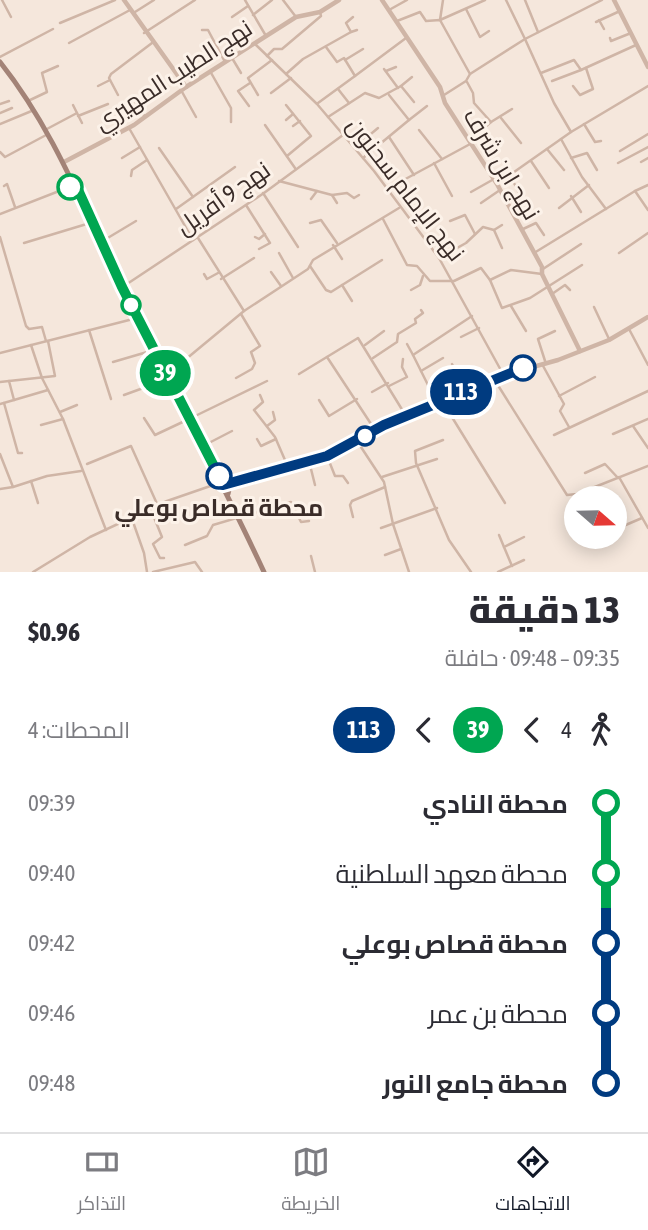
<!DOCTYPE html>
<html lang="ar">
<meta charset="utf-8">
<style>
:root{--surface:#fff;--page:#f7f7f7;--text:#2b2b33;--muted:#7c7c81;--line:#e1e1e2;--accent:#111827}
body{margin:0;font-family:"Asap Condensed",Cairo,sans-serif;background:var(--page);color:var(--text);direction:rtl;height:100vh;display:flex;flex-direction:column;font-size:26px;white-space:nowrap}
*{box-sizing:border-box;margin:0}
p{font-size:23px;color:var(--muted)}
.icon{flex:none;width:38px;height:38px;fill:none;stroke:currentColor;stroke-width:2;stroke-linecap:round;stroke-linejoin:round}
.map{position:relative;height:572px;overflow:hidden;direction:ltr}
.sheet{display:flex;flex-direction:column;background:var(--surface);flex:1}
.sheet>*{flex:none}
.badge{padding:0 14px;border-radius:23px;font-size:24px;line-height:46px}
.needle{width:46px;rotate:110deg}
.fabs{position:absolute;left:564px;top:486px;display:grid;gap:14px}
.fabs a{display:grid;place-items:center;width:63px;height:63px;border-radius:50%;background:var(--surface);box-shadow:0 4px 18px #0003;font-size:35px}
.map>.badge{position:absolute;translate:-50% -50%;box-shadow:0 0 0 4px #fff}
.legs{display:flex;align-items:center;gap:10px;height:77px;padding:0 28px;font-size:23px}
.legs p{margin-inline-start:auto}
.overview{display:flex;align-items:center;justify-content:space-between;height:119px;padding:0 28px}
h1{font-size:38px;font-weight:800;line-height:52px}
ul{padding:0 28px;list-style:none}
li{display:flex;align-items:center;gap:24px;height:70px;font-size:26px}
li i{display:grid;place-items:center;width:10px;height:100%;margin:0 9px;background:currentColor}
li i::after{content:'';width:18px;height:18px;margin:-9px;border:5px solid;border-radius:50%;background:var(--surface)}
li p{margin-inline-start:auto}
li:first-child i{background:linear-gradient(#0000 50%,currentColor 0)}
li:last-child i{background:linear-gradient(currentColor 50%,#0000 0)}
.menu{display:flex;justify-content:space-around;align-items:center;height:98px;border-top:2px solid var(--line);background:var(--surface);font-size:19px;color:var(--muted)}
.menu a{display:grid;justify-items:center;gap:4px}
.menu .selected{color:var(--accent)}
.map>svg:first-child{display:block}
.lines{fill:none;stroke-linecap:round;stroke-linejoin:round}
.minor{stroke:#cfb5a6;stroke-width:2.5}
.tertiary{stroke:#cfb5a6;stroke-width:4.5}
.secondary{stroke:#a38377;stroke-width:5}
.line-1-casing{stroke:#fff;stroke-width:16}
.line-2-casing{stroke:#fff;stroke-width:16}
.line-1{stroke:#00a651;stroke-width:10}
.line-2{stroke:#003b80;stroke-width:10}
.stop-1-dot{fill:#fff;stroke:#00a651;stroke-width:3.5}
.stop-2-dot{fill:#fff;stroke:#003b80;stroke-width:3.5}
.labels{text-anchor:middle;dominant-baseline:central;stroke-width:6;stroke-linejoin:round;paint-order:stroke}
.street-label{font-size:24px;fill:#3a2c28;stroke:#fcf2e9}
.stop-label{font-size:24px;font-weight:bold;fill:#3a2c28;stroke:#fcf2e9}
</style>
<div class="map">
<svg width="648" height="572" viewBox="0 0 648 572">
<rect width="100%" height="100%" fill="#f5e7dc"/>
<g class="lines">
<g class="minor">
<path d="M2 0 11 17"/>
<path d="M245 0 266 36"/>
<path d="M283 0 296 17"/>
<path d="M443 0 440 20 485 0"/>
<path d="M525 0 538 32"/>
<path d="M466 9 480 37 489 31"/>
<path d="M389 10 407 0"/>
<path d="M135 12 154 0"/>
<path d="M253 15 272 0"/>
<path d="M232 17 248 6"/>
<path d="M599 20 604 29"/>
<path d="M397 21 420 12 426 21 440 20 470 74"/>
<path d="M596 22 620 11"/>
<path d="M60 23 115 0"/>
<path d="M202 30H208L225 62"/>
<path d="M351 32 357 30"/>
<path d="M144 33 195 0"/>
<path d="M610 38 611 41 631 33"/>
<path d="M69 43 130 10"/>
<path d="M255 44 317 104 374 171 439 258 503 374"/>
<path d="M326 47 337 62 344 58 355 76 406 38"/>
<path d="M267 56 274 49H282L321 16 320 12"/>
<path d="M0 57 53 29"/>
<path d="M232 58 241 73"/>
<path d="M345 60 363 49"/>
<path d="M384 69 398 88"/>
<path d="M210 71 231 108V122"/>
<path d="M386 71 396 67"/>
<path d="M541 73 574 60 581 70 636 45"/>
<path d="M286 74 303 59 351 32 346 23 353 17"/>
<path d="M552 81 581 70"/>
<path d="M467 82 473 93 474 103 491 122 512 109"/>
<path d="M98 86 110 80"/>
<path d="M401 86 412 77"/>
<path d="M573 86 580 95 593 89 586 68"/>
<path d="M338 89 349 103"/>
<path d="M181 90 196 117"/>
<path d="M271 93 291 78"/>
<path d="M118 95 109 78 111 74 152 43"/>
<path d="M258 95 248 78 272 60"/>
<path d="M444 95 466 81 470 74 525 39 506 0"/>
<path d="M28 101 47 92 42 73 58 66"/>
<path d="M135 101 145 117"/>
<path d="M318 103 355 76"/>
<path d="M0 104 9 101"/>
<path d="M73 105 82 123"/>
<path d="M286 105 311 136 287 156"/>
<path d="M249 106 238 91 250 83"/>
<path d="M0 113 12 108"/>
<path d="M78 116 108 104"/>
<path d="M328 117 365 93 379 98 401 86 414 102"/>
<path d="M501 118 521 143"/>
<path d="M286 120 293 114"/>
<path d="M409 120 427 106"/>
<path d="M0 124 34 110"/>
<path d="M584 124 595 142 601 141"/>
<path d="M265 125 295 168"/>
<path d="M293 126 300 121"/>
<path d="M129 128 193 240"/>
<path d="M45 130 77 113"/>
<path d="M419 130 442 159"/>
<path d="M571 132 554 103 525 39 602 0"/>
<path d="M389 137 414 175"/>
<path d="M561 139 582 177 606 209"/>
<path d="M470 140 491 122"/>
<path d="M159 148 193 197"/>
<path d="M354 148 378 128"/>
<path d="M547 149 564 170"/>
<path d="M620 151 648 134"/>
<path d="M0 152 5 157 48 134"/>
<path d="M122 158 140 147"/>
<path d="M363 158 409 120 389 95"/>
<path d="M571 158 587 153 597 170"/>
<path d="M531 161 549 188"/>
<path d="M641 162 648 158"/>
<path d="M434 163 452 196"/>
<path d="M618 163 648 147"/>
<path d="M131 176 132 170 147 160"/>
<path d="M279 181 332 195 347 193 354 198 359 195"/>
<path d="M497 184 571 132 648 86"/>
<path d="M648 185 635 191 648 210"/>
<path d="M4 186 7 184 15 207"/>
<path d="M387 189 472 143"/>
<path d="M471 192 494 179"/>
<path d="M263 193 298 247"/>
<path d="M332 195 337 203"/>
<path d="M571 196 581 212"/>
<path d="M311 199 317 191"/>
<path d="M481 203 500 190"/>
<path d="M507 204 520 195 510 175"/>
<path d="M246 205 270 243 259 249"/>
<path d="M559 208 589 185"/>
<path d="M176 209 235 167"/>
<path d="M0 214 72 186"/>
<path d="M383 219 407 265 417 266 430 281H454L481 268 490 280"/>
<path d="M450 221 465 215 475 234"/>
<path d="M310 223 321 220 337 243"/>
<path d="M523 229 536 223 544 235"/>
<path d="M494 230 502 225"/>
<path d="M0 237 26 326 29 329 42 327 46 341"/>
<path d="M255 237 259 239 265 234"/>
<path d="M198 238 244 311"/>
<path d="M101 242 136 221"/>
<path d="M24 243 90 223"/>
<path d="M333 245 342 259"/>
<path d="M279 253 293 278"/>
<path d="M534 253 635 191"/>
<path d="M619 253 648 233"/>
<path d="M439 258 466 243 483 227 494 230 502 248"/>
<path d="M310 266 326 290 331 292 382 260"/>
<path d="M543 269 581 244"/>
<path d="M271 272 281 286"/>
<path d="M204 274 207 279 218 273"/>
<path d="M542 274 511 270 490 280 502 308 530 298 582 265"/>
<path d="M221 279 254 258"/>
<path d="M342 285 352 301"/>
<path d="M124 286 264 193 343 135"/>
<path d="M411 290 420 285 423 276"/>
<path d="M552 294 565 285 570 290"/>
<path d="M511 306 526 331"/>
<path d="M594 307 609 339"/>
<path d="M629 329 648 365"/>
<path d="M89 330 111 399"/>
<path d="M461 337 479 328"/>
<path d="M407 344 413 355"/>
<path d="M31 345 42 378 63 419 106 530"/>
<path d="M365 345 384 331"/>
<path d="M0 353 137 318"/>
<path d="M327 357 375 430"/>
<path d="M373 358 397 342 398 334 416 323 415 319 423 313 421 310"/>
<path d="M113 362 154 350"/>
<path d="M452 364 466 391"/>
<path d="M542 364 564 404 560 411 569 427"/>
<path d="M546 364 538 339 555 331"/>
<path d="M421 371 443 358"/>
<path d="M168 374 244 311 308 269 313 260 399 208"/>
<path d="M299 374 358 338 406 416"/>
<path d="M236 378 252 369 255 363 251 352 260 346 241 314"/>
<path d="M494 379 567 495 577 494 648 466"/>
<path d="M0 382 9 381"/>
<path d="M389 386 407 377 402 367 403 359"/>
<path d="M372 392 388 383"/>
<path d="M124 395 168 379"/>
<path d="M260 395 263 402 254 410 275 437 288 467"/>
<path d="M559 396 595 377"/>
<path d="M14 400 48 390"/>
<path d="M319 400 329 416 357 399"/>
<path d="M442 401 505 503"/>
<path d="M4 403 18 453H22"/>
<path d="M437 403 413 355 472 316"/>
<path d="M0 404 14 400 9 381 55 376 48 341"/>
<path d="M60 412 77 405"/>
<path d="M144 418 155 435 189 419"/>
<path d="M189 419 267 381"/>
<path d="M41 425 63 419"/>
<path d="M267 426 275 420 273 412"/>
<path d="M633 426 648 448"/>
<path d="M613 434 648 419"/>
<path d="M554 435 648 391"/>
<path d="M257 439 261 446 276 439"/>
<path d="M443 440 415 451 416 463 449 540 471 572"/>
<path d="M357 441 384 482 393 524 409 572"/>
<path d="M203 446 232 431"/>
<path d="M0 454 13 487 47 476 81 471"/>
<path d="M327 456 335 476H343L348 483"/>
<path d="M309 461 315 485"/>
<path d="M87 464 131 446 158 506"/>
<path d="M585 473 605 464 618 478"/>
<path d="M382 477 437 459"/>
<path d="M619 477 648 528"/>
<path d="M31 481 38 503"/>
<path d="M0 489 13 487"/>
<path d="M151 510 162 537 153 544 160 558H164"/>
<path d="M353 517 350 505 352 501 385 487"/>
<path d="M132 519 144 553 147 572"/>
<path d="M381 528 437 508"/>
<path d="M614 530 642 518"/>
<path d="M499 535 504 547"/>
<path d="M185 545 207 536 213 525 291 502 301 522 309 521"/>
<path d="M385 555 401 549"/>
<path d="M311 556 315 572"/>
<path d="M512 566 504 547 524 537"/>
<path d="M33 572 90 537 167 501 222 482"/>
<path d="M153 572 195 562 202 572"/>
<path d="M498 572 524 560"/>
</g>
<g class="tertiary">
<path d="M124 0 186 87"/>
<path d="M382 0 440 87 445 103 497 184 542 267V274L580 351"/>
<path d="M614 0 648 67"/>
<path d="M64 162 134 125 186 87 296 17 320 12 339 0"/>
<path d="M223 485 334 453 385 425 493 378 558 360 609 340 648 317"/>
</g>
<g class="secondary">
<path d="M0 62C55 131 85 213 124 291 170 385 220 477 264 572"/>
<path d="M228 494 230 485 236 480"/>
</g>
</g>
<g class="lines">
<defs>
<path id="line-1" d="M70 187 75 185 79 192 122 287 219 476"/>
<path id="line-2" d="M219 476 223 485 327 456 384 425 523 368"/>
</defs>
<use href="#line-1" class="line-1-casing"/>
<use href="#line-2" class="line-2-casing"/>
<use href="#line-1" class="line-1"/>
<use href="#line-2" class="line-2"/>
</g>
<g class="stop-1-dot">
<circle cx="70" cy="187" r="12"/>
<circle cx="131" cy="305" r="9"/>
</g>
<g class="stop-2-dot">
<circle cx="523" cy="368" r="12"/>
<circle cx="365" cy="436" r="9"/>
<circle cx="219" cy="476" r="12"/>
</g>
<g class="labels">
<g class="street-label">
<text transform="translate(173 75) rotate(-33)">نهج الطيب المهيري</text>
<text transform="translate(502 164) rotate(59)">نهج ابن شرف</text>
<text transform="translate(406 189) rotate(52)">نهج الإمام سحنون</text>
<text transform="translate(223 198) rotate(-35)">نهج 9 أفريل</text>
</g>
<g class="stop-label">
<text x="219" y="507">محطة قصاص بوعلي</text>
</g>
</g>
</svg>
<div class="fabs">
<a><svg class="needle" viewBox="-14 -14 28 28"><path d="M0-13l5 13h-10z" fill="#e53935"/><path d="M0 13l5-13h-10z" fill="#7c7c81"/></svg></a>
</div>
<b class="badge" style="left:165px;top:373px;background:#00a651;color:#fff">39</b>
<b class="badge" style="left:461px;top:392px;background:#003b80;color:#fff">113</b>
</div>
<section class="sheet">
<div class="overview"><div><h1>13 دقيقة</h1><p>09:35 – 09:48 · حافلة</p></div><b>$0.96</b></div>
<div class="legs"><svg class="icon" aria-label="walk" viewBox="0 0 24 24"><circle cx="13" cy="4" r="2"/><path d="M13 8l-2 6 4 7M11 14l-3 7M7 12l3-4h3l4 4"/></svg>4<svg class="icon" aria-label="back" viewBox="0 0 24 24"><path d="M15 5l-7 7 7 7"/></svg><b class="badge" style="background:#00a651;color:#fff">39</b><svg class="icon" aria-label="back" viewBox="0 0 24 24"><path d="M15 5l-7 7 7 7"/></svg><b class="badge" style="background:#003b80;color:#fff">113</b><p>المحطات: 4</p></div>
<ul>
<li><i style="color:#00a651"></i><b>محطة النادي</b><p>09:39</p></li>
<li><i style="color:#00a651"></i><span>محطة معهد السلطنية</span><p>09:40</p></li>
<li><i style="color:#003b80"></i><b>محطة قصاص بوعلي</b><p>09:42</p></li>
<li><i style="color:#003b80"></i><span>محطة بن عمر</span><p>09:46</p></li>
<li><i style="color:#003b80"></i><b>محطة جامع النور</b><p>09:48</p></li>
</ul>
</section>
<nav class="menu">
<a class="selected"><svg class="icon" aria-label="directions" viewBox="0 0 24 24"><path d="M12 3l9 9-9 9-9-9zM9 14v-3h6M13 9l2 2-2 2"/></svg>الاتجاهات</a>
<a><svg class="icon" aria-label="map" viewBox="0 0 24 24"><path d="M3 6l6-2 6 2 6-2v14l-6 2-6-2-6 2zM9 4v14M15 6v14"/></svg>الخريطة</a>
<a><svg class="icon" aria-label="tickets" viewBox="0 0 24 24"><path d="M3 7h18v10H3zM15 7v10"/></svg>التذاكر</a>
</nav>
